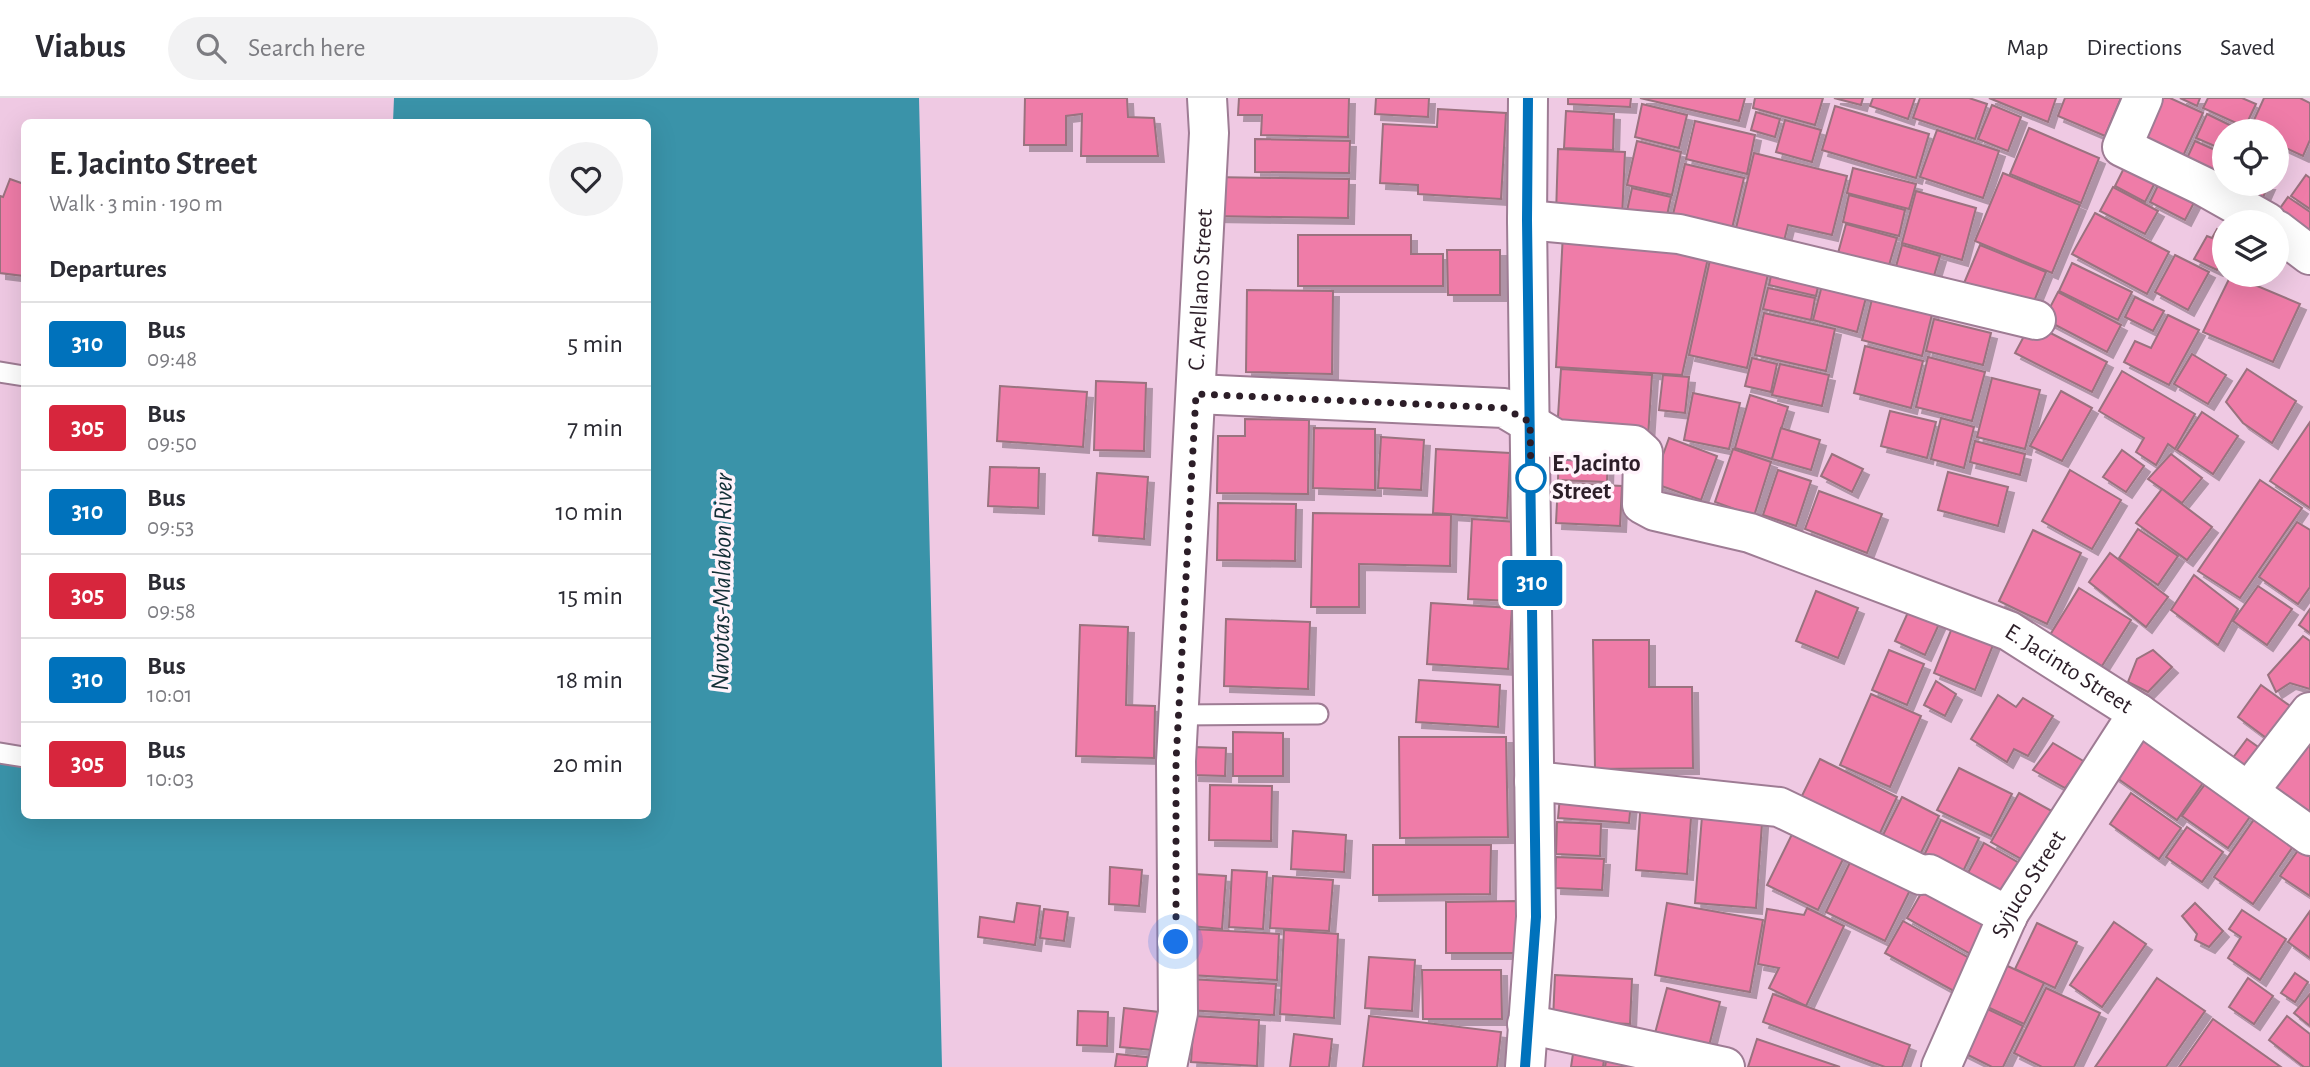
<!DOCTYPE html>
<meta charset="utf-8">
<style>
:root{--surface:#fff;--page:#f2f2f3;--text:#2b2b33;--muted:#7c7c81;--line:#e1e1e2}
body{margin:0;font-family:"Alegreya Sans",sans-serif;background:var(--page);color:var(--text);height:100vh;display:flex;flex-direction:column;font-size:26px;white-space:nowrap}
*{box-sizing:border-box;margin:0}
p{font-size:23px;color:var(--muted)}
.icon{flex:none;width:38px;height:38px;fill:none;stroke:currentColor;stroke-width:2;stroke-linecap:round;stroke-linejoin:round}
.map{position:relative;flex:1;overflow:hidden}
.side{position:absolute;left:21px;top:21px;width:630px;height:700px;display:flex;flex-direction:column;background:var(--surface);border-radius:10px;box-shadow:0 7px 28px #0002}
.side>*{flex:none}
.badge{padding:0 14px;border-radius:5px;font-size:24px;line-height:46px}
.buttons{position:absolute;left:2212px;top:21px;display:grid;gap:14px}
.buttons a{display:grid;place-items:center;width:77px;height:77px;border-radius:50%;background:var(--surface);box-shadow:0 7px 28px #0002;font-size:35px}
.you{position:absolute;width:35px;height:35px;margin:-18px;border:5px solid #fff;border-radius:50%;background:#1a73e8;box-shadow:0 0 0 10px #1a73e833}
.map>.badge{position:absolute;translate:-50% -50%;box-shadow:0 0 0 4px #fff}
h2{padding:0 28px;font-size:26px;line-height:63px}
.round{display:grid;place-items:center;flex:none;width:74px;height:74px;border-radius:37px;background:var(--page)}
.overview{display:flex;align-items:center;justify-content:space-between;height:119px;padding:0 28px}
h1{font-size:33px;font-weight:600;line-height:52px}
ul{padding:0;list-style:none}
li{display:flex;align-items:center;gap:21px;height:84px;padding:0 28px;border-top:2px solid var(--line)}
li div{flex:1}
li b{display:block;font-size:26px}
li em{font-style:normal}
li .badge{min-width:77px;font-weight:700;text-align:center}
header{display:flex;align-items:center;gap:42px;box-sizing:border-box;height:98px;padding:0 35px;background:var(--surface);border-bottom:2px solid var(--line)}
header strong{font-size:33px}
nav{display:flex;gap:38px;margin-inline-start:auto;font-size:24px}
.search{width:490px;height:63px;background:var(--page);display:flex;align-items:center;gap:18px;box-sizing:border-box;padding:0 24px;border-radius:38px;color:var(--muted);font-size:26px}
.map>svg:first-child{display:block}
.water{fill:#3a93a9}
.building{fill:#ef7ca8;stroke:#9a727f;stroke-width:2;filter:url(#shadow)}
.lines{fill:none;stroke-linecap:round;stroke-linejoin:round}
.lane-casing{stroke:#9e7c94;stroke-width:23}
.street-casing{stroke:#9e7c94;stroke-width:42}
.secondary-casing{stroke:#9e7c94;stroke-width:42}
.lane{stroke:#fff;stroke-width:19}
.street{stroke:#fff;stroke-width:38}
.secondary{stroke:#fff;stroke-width:38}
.line-casing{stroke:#fff;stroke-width:16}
.line{stroke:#0072bc;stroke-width:10}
.walk{stroke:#2c1e28;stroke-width:7;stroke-dasharray:0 12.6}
.stop-dot{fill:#fff;stroke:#0072bc;stroke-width:3.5}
.labels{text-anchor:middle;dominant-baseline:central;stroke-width:7;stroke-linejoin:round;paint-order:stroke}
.street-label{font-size:24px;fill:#2c1e28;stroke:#fff3fb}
.stop-label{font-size:24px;font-weight:bold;fill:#2c1e28;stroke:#fff3fb;text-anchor:start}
.water-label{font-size:26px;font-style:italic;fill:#132f36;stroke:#fff3fb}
</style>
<header>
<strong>Viabus</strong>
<div class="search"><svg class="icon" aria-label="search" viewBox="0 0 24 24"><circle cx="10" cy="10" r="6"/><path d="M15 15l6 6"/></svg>Search here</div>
<nav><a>Map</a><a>Directions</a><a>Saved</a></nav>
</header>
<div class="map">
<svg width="2310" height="969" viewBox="0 0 2310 969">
<defs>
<filter id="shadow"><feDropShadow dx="6" dy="6" stdDeviation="0" flood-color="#0004"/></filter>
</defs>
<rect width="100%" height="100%" fill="#efc9e3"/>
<path class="water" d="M394 0H919L942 969H0V650L24 655V718H648V24H393Z"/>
<g class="building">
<path d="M1025 0H1127L1128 19 1154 20 1158 58H1081L1082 16 1066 18V47H1024Z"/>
<path d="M1239 0H1349L1348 39 1261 37 1262 17H1238Z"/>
<path d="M1376 0H1429L1428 19 1375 16Z"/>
<path d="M1568 0H1631L1630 9 1568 6Z"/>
<path d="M1640 0H1745L1739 23Z"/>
<path d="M1755 0H1823L1815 27 1753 10Z"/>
<path d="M1834 0H1863L1861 7Z"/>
<path d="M1873 0H1915L1908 21 1870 8Z"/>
<path d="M1920 0H1969L1987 6 1975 41 1913 20Z"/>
<path d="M1989 0H2056L2048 24Z"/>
<path d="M2065 0H2121L2105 38 2058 18Z"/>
<path d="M2150 0H2170L2203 15 2177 71 2128 48Z"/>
<path d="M2180 0H2200L2197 8Z"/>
<path d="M2208 0H2242L2256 6 2245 29 2203 10Z"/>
<path d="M2264 0H2300L2310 5V42L2303 58 2277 46V33H2249Z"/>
<path d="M1642 6 1687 17 1679 50 1635 39Z"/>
<path d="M1992 7 2021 19 2008 53 1978 41Z"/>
<path d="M1835 8 1929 36 1916 80 1822 52Z"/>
<path d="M1438 11 1506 15 1501 101 1418 96V87L1380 85 1383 26 1437 29Z"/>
<path d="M1566 13 1614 16 1613 52 1564 50Z"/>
<path d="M1756 14 1780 21 1775 39 1751 32Z"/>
<path d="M2207 16 2242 33H2224V52L2196 40Z"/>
<path d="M1785 22 1821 32 1812 64 1776 54Z"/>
<path d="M1695 23 1755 37 1747 76 1686 61Z"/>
<path d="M2029 30 2099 60 2081 105 2010 76Z"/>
<path d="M1937 32 1999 53 1983 100 1920 79Z"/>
<path d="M1255 41 1350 43 1349 75 1255 74Z"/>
<path d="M1637 43 1681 54 1672 97 1627 87Z"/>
<path d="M2195 43 2224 56V75L2218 88 2182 71Z"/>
<path d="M1558 51 1625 54 1622 120 1556 117Z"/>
<path d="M1754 55 1847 78 1832 137 1788 127 1780 159 1732 147Z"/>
<path d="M2130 58 2161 73 2145 104 2115 88Z"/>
<path d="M1685 66 1744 80 1728 147 1669 133Z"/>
<path d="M1853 70 1916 86 1909 111 1847 95Z"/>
<path d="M2003 75 2080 107 2052 175 1975 143Z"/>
<path d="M2164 75 2200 93 2185 122 2150 104Z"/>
<path d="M2306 77 2310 80V111L2291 98Z"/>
<path d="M1211 79 1349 81 1348 120 1210 118Z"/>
<path d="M10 81 24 86V178L0 175V98L3 99Z"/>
<path d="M2225 86H2269L2260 106Z"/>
<path d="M2113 89 2158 113 2145 136 2100 113Z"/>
<path d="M1632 90 1671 99 1664 131 1625 122Z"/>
<path d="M1916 93 1976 110 1962 162 1902 145Z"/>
<path d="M1849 97 1905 112 1899 138 1843 124Z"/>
<path d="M2288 99 2310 114V143L2271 123Z"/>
<path d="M2095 115 2169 154 2147 196 2072 156Z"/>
<path d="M1846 126 1897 140 1884 184 1834 170Z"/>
<path d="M2217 131 2224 135V159L2217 172 2194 161 2207 138 2212 140Z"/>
<path d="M1563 135 1708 160 1682 277 1556 269Z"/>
<path d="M1298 137H1411V156H1443V188H1298Z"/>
<path d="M1902 147 1940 158 1929 194 1892 183Z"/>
<path d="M1980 147 2046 174 2028 218 1962 190Z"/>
<path d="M1447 152H1500V197H1448Z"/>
<path d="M1712 153 1770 167 1747 270 1689 257Z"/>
<path d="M2175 157 2209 174 2188 212 2155 194Z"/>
<path d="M1774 164 1821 175 1816 198 1769 187Z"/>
<path d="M2072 165 2132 194 2118 222 2059 193Z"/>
<path d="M1825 176 1869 188 1857 234 1813 222Z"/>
<path d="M2231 177 2300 206 2273 264 2203 234Z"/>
<path d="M1768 190 1815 200 1811 222 1763 211Z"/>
<path d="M1247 192 1333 193 1332 276 1246 274Z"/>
<path d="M1874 193 1934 208 1922 258 1862 242Z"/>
<path d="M2058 194 2121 227 2107 254 2044 221Z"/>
<path d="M2135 199 2164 213 2153 233 2125 219Z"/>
<path d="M1764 215 1835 231 1826 273 1755 257Z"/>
<path d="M2168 217 2199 232 2169 287 2124 264 2135 243 2151 250Z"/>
<path d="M1934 221 1991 235 1983 267 1926 253Z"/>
<path d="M2031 225 2107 264 2092 294 2015 255Z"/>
<path d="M1865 248 1923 263 1911 310 1854 295Z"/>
<path d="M2192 256 2226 277 2208 306 2174 286Z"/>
<path d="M1928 259 1985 274 1972 323 1916 309Z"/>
<path d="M1752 260 1777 266 1771 294 1745 288Z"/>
<path d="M1780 266 1829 277 1822 308 1772 297Z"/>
<path d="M1561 271 1652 277 1648 339 1557 334Z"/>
<path d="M2247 271 2296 303 2272 345 2243 325 2226 304Z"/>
<path d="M2122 273 2195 316 2175 351 2168 346 2156 367 2136 354 2144 340 2099 313Z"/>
<path d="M1663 277 1689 279 1685 315 1659 312Z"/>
<path d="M1992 280 2040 292 2025 351 1977 339Z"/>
<path d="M1096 283 1146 285 1144 353 1094 352Z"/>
<path d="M1000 288 1087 294 1083 349 997 343Z"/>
<path d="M2061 293 2092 310 2062 363 2030 348Z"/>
<path d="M1693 295 1740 305 1729 351 1684 342Z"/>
<path d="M1750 297 1788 309 1772 361 1735 350Z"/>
<path d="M1890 313 1936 324 1927 360 1881 348Z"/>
<path d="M2202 314 2238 338 2213 376 2177 352Z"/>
<path d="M1941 320 1974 329 1964 370 1931 361Z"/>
<path d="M1245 321 1309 322 1308 396 1217 395 1218 338H1245Z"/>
<path d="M2310 324V410L2270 383Z"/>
<path d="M1314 330 1375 331V392L1313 390Z"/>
<path d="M1781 330 1820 342 1811 372 1772 361Z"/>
<path d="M1381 339 1424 342 1421 392 1378 390Z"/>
<path d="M1669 340 1717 358 1701 402 1653 385Z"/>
<path d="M1975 343 2025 356 2020 377 1970 364Z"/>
<path d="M1559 346 1608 349 1607 384 1558 382Z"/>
<path d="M1436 351 1510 355 1507 420 1433 415Z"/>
<path d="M1733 351 1771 364 1754 418 1715 404Z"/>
<path d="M2122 352 2144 368 2126 394 2103 379Z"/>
<path d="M1832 356 1863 371 1852 394 1821 378Z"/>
<path d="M2171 356 2202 380 2182 405 2148 381Z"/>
<path d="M990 369 1039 370 1038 410 988 408Z"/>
<path d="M1778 372 1811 383 1796 428 1763 417Z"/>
<path d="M2070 372 2121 402 2092 451 2042 423Z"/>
<path d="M1948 374 2008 389 1998 428 1938 412Z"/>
<path d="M1097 375 1148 379 1144 441 1093 437Z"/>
<path d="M2260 382 2302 410 2240 500 2198 473Z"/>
<path d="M1558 385 1622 388 1620 428 1556 425Z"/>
<path d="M2162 391 2212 429 2187 462 2136 425Z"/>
<path d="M1819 393 1882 416 1867 455 1805 431Z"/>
<path d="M1218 405 1296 406 1295 463 1217 462Z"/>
<path d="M1313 415 1451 417 1450 468 1359 466V509H1311Z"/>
<path d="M1472 421 1517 424 1512 503 1468 501Z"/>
<path d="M2297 424 2310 432V489L2298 506 2259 479Z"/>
<path d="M2138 431 2178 458 2158 487 2119 460Z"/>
<path d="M2033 432 2081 455 2047 526 1999 503Z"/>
<path d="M2110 455 2168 499 2146 529 2089 484Z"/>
<path d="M2194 477 2238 511 2218 547 2171 512Z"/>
<path d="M2258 488 2292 511 2267 547 2233 523Z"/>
<path d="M2079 490 2131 522 2102 568 2050 537Z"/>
<path d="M1816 493 1858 510 1838 560 1796 543Z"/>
<path d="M1914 501 1944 515 1925 557 1895 543Z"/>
<path d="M1431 505 1512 510 1508 571 1427 566Z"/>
<path d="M2310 511V535L2299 527Z"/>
<path d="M1956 520 1997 537 1975 592 1934 575Z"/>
<path d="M1226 521 1310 524 1308 591 1224 588Z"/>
<path d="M1080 527 1128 529 1126 607 1155 608 1154 660 1076 658Z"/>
<path d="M2303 538 2310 543V591L2290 585 2276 594 2268 577Z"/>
<path d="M1593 542H1649V589H1692L1693 670 1595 671Z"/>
<path d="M1889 552 1924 566 1907 607 1872 592Z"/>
<path d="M2153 552 2172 569 2148 594 2128 584 2137 561Z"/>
<path d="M1419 582 1500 587 1498 629 1416 624Z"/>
<path d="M1936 583 1956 596 1945 618 1924 607Z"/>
<path d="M2261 587 2293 610 2269 642 2238 619Z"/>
<path d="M1871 596 1921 618 1890 689 1840 667Z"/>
<path d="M1998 597 2016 609 2023 600 2053 618 2028 658 2014 651 2007 664 1971 641Z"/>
<path d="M2140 626 2210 675 2177 722 2107 673Z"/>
<path d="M1233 634 1283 635V678H1233Z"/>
<path d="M1399 639H1506L1508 739 1400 740Z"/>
<path d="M2296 639 2310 648V723L2261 687Z"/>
<path d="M2247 641 2261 651 2245 672 2232 661Z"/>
<path d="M2053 645 2085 664 2065 690 2033 672Z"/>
<path d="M1194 649 1226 650 1225 678 1193 677Z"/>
<path d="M1820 661 1897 699 1872 752 1794 714Z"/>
<path d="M1959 670 2012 696 1991 738 1937 712Z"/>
<path d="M2208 682 2254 713 2228 750 2182 718Z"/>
<path d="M1210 687 1272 688 1271 743 1209 742Z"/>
<path d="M1561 688 1632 693 1629 725 1558 720Z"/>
<path d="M2019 695 2059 717 2032 767 1991 744Z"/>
<path d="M2131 695 2181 730 2159 761 2110 726Z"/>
<path d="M1902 699 1939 718 1913 771 1875 753Z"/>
<path d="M1641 702 1692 706 1687 776 1636 772Z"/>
<path d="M1703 706 1763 711 1756 810 1695 805Z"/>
<path d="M2255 720 2294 747 2253 806 2214 779Z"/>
<path d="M1799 722 1850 747 1818 812 1767 787Z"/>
<path d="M1941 722 1979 740 1957 786 1919 768Z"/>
<path d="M1557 724 1601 726 1600 758 1556 756Z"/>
<path d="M2187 729 2223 754 2202 784 2166 759Z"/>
<path d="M1293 733 1346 737 1344 774 1291 771Z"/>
<path d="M1984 745 2028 770 2004 813 1961 788Z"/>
<path d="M1373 747H1491L1490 796 1373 797Z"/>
<path d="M2301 748 2310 754V798L2280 778Z"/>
<path d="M1856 752 1915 782 1885 843 1826 814Z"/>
<path d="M1556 759 1604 761 1602 792 1555 790Z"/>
<path d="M1110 769 1142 772 1139 808 1109 806Z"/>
<path d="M1232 772 1267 774 1263 831 1229 829Z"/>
<path d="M1194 776 1226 778 1222 831 1191 828Z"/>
<path d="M1273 778 1333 782 1329 833 1270 830Z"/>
<path d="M1931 778 2000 816 1976 859 1907 820Z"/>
<path d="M1519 803V855H1446V804Z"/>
<path d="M1017 805 1040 808 1035 847 978 839 980 819 1014 824Z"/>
<path d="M1667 805 1763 822 1750 894 1655 877Z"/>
<path d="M2195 805 2223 833 2209 849 2195 842 2197 836 2182 818Z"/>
<path d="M1807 810 1844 828 1806 908 1769 890 1779 870 1758 866 1767 811 1804 817Z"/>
<path d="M1044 811 1068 814 1064 843 1040 840Z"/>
<path d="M2242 812 2286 841 2260 882 2228 860 2241 839 2229 831Z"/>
<path d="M2310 813V860L2288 844Z"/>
<path d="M1903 823 1978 865 1961 897 1885 855Z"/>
<path d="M2114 824 2146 846 2102 909 2070 887Z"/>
<path d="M2037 825 2077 844 2055 890 2015 871Z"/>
<path d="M1193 831 1279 836 1277 882 1190 877Z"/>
<path d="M1284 832 1338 836 1334 920 1280 916Z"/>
<path d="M1369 859 1415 862 1412 913 1365 910Z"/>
<path d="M1999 864 2044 885 2024 926 1979 905Z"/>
<path d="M1422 872H1501L1502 921H1423Z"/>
<path d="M2295 875 2308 884 2295 904 2281 895Z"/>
<path d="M1555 877 1632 881 1630 926 1553 922Z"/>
<path d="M2157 880 2205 913 2166 969H2095Z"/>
<path d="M2248 880 2273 898 2254 926 2229 909Z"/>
<path d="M1189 881 1276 886 1274 917 1187 912Z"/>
<path d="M1667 890 1720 904 1708 952 1654 939Z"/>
<path d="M2046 890 2100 915 2074 969H2042L2014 955Z"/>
<path d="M1773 896 1910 947 1902 969H1885L1763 924Z"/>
<path d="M2310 896V928L2294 915Z"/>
<path d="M1977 906 2023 928 2003 969H1992L1956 951Z"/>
<path d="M1124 910 1168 915 1164 953 1120 949Z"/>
<path d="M1078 913 1108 914 1107 948 1077 947Z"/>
<path d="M1194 918 1259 922 1257 968 1191 964Z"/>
<path d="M1369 918 1501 934 1497 969H1363Z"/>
<path d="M2287 918 2310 936V969H2304L2269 942Z"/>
<path d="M2213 921 2281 969H2179Z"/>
<path d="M1294 936 1332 941 1329 969H1290Z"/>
<path d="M1757 941 1840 969H1748Z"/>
<path d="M1574 949 1605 954 1603 969H1571Z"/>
<path d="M1117 956 1155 960 1154 969H1115Z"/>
<path d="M1607 958 1676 969H1605Z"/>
</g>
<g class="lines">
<defs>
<g id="lane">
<path d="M0 274 24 278"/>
<path d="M1178 617 1318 616"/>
<path d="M0 655 24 659"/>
</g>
<g id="street">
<path d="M2143 0 2122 49 2203 88 2267 124"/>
<path d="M1527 122 1679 136 2036 222"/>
<path d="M2277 132 2310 157"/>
<path id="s1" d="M1196 296 1504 310 1556 341 1634 347 1643 355 1642 406 1655 413 1750 435 2009 533 2138 615 2310 738"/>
<path d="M1534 683 1779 709 1921 777 1929 776 2008 818"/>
<path d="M2249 693 2310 614"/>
<path d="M1527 926 1725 969"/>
<path id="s2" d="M1941 969 2009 815 2138 615"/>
</g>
<g id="secondary">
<path id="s3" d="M1167 969 1178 915 1176 663 1209 35 1207 0"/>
<path d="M1525 969 1536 819 1527 122 1528 0"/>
</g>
</defs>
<use href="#lane" class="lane-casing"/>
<use href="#street" class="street-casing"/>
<use href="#secondary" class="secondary-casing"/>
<use href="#lane" class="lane"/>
<use href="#street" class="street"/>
<use href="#secondary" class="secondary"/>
</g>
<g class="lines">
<defs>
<path id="line" d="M1525 969 1536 819 1527 122 1528 0"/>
</defs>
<use href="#line" class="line-casing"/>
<use href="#line" class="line"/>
<path class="walk" d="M1176 844V663L1196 296 1504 310 1530 324 1531 380"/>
</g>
<circle class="stop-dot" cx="1531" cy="380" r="14"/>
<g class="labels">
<g class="street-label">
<text stroke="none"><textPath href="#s3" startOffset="779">C. Arellano Street</textPath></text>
<text stroke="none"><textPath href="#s1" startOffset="970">E. Jacinto Street</textPath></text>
<text stroke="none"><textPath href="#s2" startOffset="203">Syjuco Street</textPath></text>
</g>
<g class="stop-label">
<text x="1552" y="366">E. Jacinto<tspan x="1552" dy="28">Street</tspan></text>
</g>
<g class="water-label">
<text transform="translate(722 484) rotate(-89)">Navotas-Malabon River</text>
</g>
</g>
</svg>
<div class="buttons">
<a><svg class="icon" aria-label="locate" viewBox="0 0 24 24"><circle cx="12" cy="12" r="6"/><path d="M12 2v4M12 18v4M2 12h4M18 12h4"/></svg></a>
<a><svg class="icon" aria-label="layers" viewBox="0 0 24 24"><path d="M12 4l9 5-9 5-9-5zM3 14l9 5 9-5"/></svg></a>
</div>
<div class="you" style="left:1176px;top:844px"></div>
<b class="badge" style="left:1532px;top:485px;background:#0072bc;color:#fff">310</b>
<section class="side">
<div class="overview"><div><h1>E. Jacinto Street</h1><p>Walk · 3 min · 190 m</p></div><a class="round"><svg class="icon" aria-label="heart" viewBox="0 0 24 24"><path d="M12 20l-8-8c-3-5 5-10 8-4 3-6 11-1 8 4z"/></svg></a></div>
<h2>Departures</h2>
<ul>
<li><span class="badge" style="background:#0072bc;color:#fff">310</span><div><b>Bus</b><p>09:48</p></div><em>5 min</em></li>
<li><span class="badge" style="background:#d7263d;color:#fff">305</span><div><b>Bus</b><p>09:50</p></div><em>7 min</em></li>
<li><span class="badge" style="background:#0072bc;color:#fff">310</span><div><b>Bus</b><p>09:53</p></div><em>10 min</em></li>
<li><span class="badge" style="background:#d7263d;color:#fff">305</span><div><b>Bus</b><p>09:58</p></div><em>15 min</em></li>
<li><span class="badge" style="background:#0072bc;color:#fff">310</span><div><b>Bus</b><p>10:01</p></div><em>18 min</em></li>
<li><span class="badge" style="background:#d7263d;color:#fff">305</span><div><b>Bus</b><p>10:03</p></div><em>20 min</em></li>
</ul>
</section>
</div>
